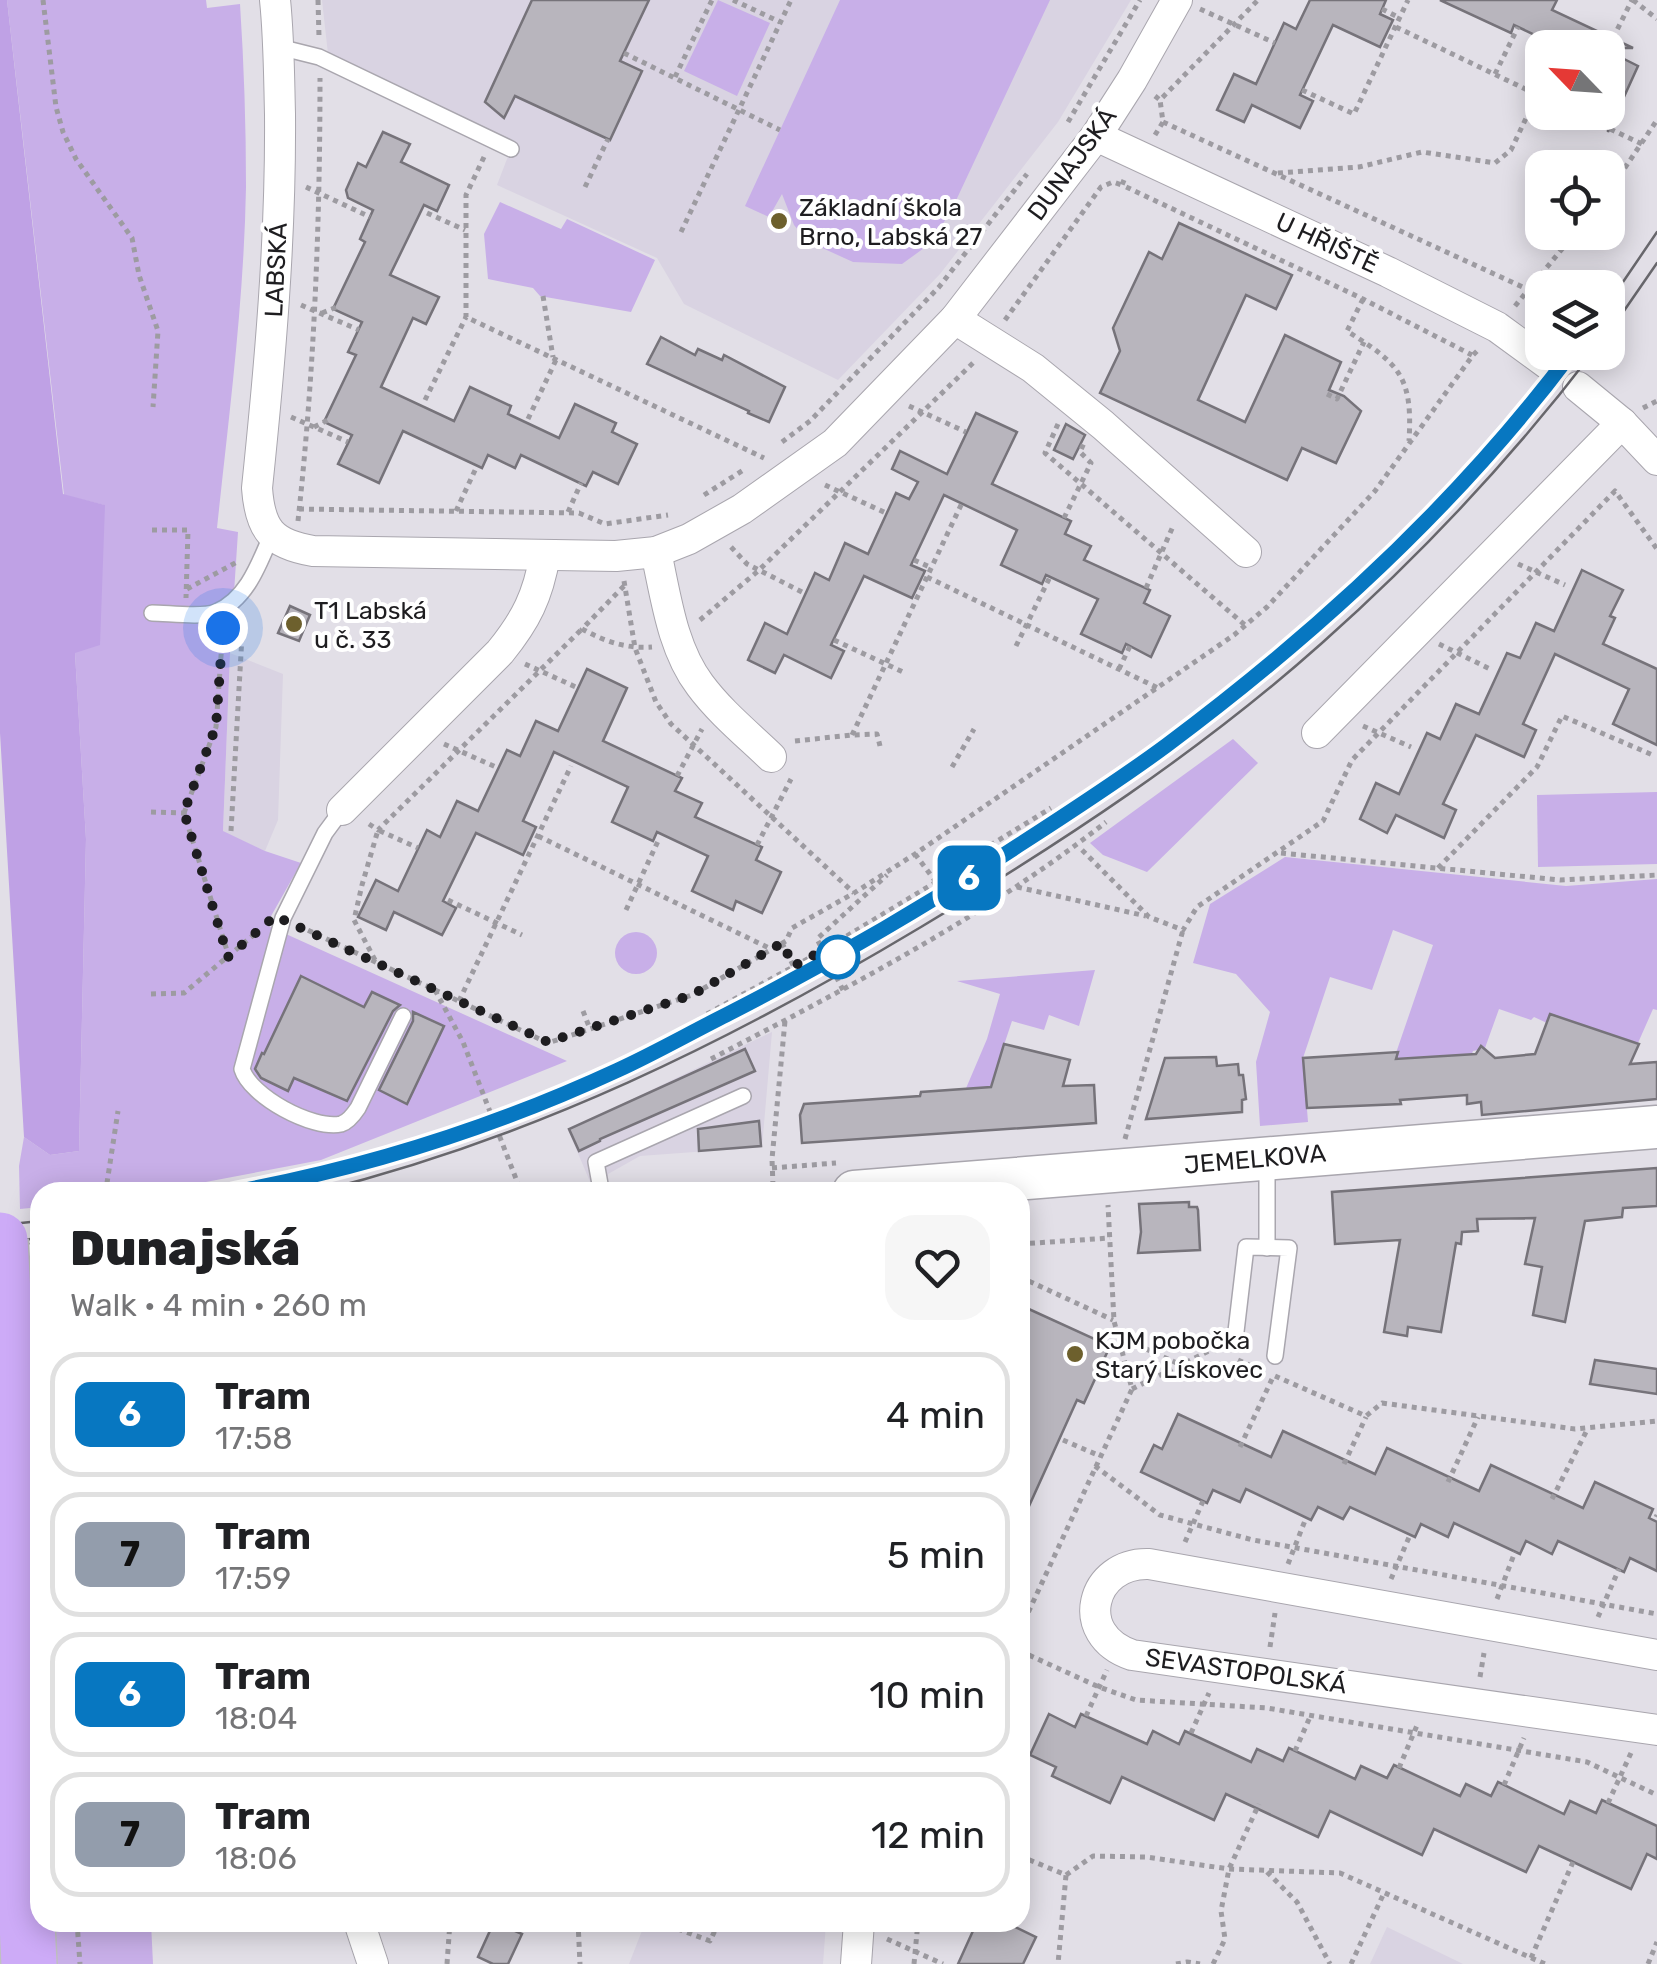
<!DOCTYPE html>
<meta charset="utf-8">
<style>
:root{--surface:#fff;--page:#f6f6f6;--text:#202124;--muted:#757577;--line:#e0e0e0}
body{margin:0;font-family:Rubik,sans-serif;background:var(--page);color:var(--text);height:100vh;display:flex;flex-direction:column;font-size:38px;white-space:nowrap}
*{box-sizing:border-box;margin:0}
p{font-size:32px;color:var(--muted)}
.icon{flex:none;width:55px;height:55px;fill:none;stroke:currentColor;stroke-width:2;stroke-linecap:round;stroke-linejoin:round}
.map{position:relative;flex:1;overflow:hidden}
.panel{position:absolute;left:30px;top:1182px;width:1000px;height:750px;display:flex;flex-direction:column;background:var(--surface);border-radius:30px;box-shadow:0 5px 25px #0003}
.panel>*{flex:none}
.badge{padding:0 20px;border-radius:15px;font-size:35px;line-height:65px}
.needle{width:65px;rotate:295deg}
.tools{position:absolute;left:1525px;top:30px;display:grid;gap:20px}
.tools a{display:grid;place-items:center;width:100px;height:100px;border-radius:20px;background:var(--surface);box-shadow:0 5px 25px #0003;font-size:50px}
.you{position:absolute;width:50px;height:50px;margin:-25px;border:8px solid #fff;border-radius:50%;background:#1a73e8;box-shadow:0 0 0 15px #1a73e833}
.map>.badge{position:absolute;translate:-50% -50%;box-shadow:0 0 0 5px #fff}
.round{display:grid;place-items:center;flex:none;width:105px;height:105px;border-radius:30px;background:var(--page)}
.summary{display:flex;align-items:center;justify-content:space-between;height:170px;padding:0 40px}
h1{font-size:48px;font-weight:800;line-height:75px}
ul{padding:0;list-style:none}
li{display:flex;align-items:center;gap:30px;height:125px;margin:0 20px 15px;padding:0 20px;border:5px solid var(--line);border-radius:30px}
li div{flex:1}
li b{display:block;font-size:38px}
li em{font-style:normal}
li .badge{min-width:110px;font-weight:700;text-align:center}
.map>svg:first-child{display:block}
.built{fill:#d9d3e2}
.green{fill:#c8afe8}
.forest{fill:#bfa1e5}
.building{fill:#b8b5bd;stroke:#76737a;stroke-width:2.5}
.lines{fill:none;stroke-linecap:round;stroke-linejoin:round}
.lane-casing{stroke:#a9a6ae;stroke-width:18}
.street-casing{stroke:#a9a6ae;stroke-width:32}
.secondary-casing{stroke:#a9a6ae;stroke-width:45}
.highway-casing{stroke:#c0c0c1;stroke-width:58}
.path{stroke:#9d9ba1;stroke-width:5;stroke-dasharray:5 5;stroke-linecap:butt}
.lane{stroke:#fff;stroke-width:15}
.street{stroke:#fff;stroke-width:30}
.secondary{stroke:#fff;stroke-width:42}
.highway{stroke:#cdabf7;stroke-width:55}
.tram{stroke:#68676c;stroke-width:2.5}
.highway-bridge-casing{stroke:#c0c0c1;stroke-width:58;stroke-linecap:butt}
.highway-bridge{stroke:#cdabf7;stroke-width:55}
.line-casing{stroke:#fff;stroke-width:22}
.line{stroke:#0777c1;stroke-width:15}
.walk{stroke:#1e1d20;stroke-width:10;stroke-dasharray:0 18}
.poi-dot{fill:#6d602d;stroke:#fff;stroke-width:4}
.stop-dot{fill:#fff;stroke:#0777c1;stroke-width:5}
.labels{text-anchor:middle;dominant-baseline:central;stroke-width:8;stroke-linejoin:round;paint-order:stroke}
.street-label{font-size:25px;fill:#1e1d20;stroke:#fff}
.poi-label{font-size:25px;fill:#1e1d20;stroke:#fff;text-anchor:start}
</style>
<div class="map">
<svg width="1657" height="1964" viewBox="0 0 1657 1964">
<rect width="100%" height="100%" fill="#e2dfe7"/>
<g class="built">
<path d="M322 0H1131L1058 122 940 274 838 380 684 304 657 258 497 185 514 141 328 54Z"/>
<path d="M230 653 283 674 278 820 265 851 223 832Z"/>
<path d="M772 1032 762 1147 640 1156 608 1174 607 1183 591 1184 568 1130Z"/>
<path d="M645 1923H826L823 1964H629Z"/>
<path d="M1387 1927 1463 1964H1370Z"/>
</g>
<g class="green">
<path d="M7 0H206L207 8 240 4C244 65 246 126 246 187 244 301 229 415 217 528L238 532 230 653 223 831 265 851 301 863 266 925 567 1061 321 1160 153 1192H40V1207L20 1209 19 1166 24 1137 50 1155 79 1151 86 839 75 653 104 505 64 495Z"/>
<path d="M718 0 770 23 737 96 684 71Z"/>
<path d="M840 0H1050L952 209 931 243 902 264 853 262 807 241 794 225 782 194 769 217 745 206Z"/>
<path d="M500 202 561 229 567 219 655 260 631 312 540 296 533 288 488 279 484 234Z"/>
<path d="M1233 739 1258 763 1147 872 1103 855 1090 843Z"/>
<path d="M1657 792V864L1538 867 1537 795Z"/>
<path d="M1285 857 1566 886 1657 879V1010L1653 1009 1638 1043 1602 1031 1591 1057 1569 1020 1551 1014 1547 1023 1534 1017 1531 1020 1499 1009 1485 1048 1473 1051 1465 1071 1397 1064 1396 1053 1433 945 1393 930 1372 990 1330 977 1303 1058 1308 1122 1260 1126 1256 1062 1270 1012 1236 974 1193 963 1210 904Z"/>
<circle cx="636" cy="953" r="21"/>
<path d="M1095 970 1079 1026 1049 1015 1044 1030 1012 1021 988 1093H964L987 1039 1000 994 957 981Z"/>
<path d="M40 1294V1605L30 1295Z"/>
<path d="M54 1923H151L153 1964H56Z"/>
</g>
<path class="forest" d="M0 0H7L63 494 105 505 100 645 75 653 86 839 79 1151 50 1155 24 1137 0 733Z"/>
<g class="building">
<path d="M532 0H649L620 61 642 71 610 140 515 96 504 118 485 102Z"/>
<path d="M1310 0H1386L1380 14 1393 20 1380 47 1333 25 1300 95 1313 101 1300 128 1252 105 1244 122 1217 110 1234 74 1256 84 1284 23 1296 29Z"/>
<path d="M1440 0H1557L1552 10 1633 48H1562L1514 25 1511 33Z"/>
<path d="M1608 51 1638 66 1608 132Z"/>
<path d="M383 132 410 144 401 162 449 185 437 211 424 205 390 275 439 297 426 324 413 318 381 387 454 421 470 387 511 406 508 414 559 438 575 404 616 423 612 432 637 444 618 484 593 472 586 486 521 455 515 468 488 455 482 468 403 431 379 483 338 464 352 435 324 422 356 355 348 352 362 322 333 309 365 242 360 239 373 210 348 198 346 190 358 163 366 167Z"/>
<path d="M1179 223 1292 275 1276 309 1246 295 1198 400 1245 422 1285 335 1341 362 1329 390 1344 396 1361 411 1336 463 1302 448 1287 480 1100 393 1120 351 1113 328 1149 252 1162 259Z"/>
<path d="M661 337 695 355 698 349 722 360 724 355 785 387 769 422 748 413 749 411 647 364Z"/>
<path d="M976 413 1017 432 992 484 1071 521 1065 534 1091 546 1084 560 1150 590 1144 603 1170 616 1151 657 1126 644 1122 653 1081 634 1098 599 1046 575 1042 584 1001 565 1017 530 944 495 911 565 925 571 912 598 864 576 831 645 844 651 831 678 784 655 775 673 748 660 765 623 787 634 815 573 829 580 845 543 868 554 896 493 909 499 918 482 892 469 900 451 947 474Z"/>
<path d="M1066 424 1085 435 1073 459 1054 450Z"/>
<path d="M1582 570 1623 590 1610 616 1615 618 1603 644 1657 669V745L1613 724 1629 689 1555 654 1523 724 1536 730 1524 757 1476 735 1443 804 1456 810 1444 838 1396 815 1387 833 1360 819 1376 783 1399 794 1427 733 1440 739 1456 704 1479 714 1507 653 1520 658 1536 623 1554 631Z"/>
<path d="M290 606 310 615 299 641 278 633Z"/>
<path d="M587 669 627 688 603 741 682 778 675 791 702 803 695 817 762 847 756 860 781 872 762 913 736 901 733 910 692 891 708 856 657 832 653 841 612 822 628 787 554 752 523 821 536 827 523 855 476 833 443 901 456 908 442 935 394 912 386 930 358 917 376 880 398 891 427 830 440 837 457 801 478 811 507 750 520 756 536 721 558 731Z"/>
<path d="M301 976 364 1007 372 992 400 1005 393 1011 347 1101 294 1078 288 1091 261 1078 255 1069 262 1053 264 1054Z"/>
<path d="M413 1012 444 1026 407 1104 379 1090 413 1021Z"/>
<path d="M1550 1014 1639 1044 1630 1064 1657 1062V1099L1482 1115 1481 1102 1467 1104V1095L1400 1100 1401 1104 1307 1108 1303 1058 1398 1052 1396 1059 1476 1054 1481 1046 1495 1058 1535 1054Z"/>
<path d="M1004 1044 1070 1060 1063 1086 1094 1085 1096 1123 802 1143 800 1115 804 1104 920 1096 921 1092 991 1087Z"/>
<path d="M745 1049 755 1071 600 1139V1141L579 1151 569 1129Z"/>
<path d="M1216 1057 1217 1066 1238 1064 1239 1075H1243L1246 1099 1242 1100V1112L1146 1119 1165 1058Z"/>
<path d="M759 1121 761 1146 699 1151 698 1129Z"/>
<path d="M1657 1168V1206L1623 1208 1622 1217 1585 1221 1565 1322 1533 1315 1542 1267 1525 1264 1535 1218 1477 1219 1478 1231 1462 1232 1461 1244 1456 1243 1441 1332 1408 1327 1407 1336 1384 1332 1400 1240 1335 1244 1332 1192Z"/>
<path d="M1189 1202V1207H1197L1198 1210 1200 1250 1138 1253 1141 1232 1139 1204Z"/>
<path d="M1020 1305 1110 1346 1084 1403 1077 1400 1020 1526Z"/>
<path d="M1595 1360 1657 1369V1394L1590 1384Z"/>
<path d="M1178 1414 1271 1457 1283 1431 1375 1474 1387 1448 1479 1491 1491 1465 1583 1508 1595 1482 1653 1509 1649 1518 1657 1522V1571L1630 1558 1624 1572 1558 1541 1552 1554 1526 1541 1520 1554 1454 1523 1448 1537 1421 1524 1415 1537 1350 1507 1343 1519 1318 1507 1311 1520 1246 1489 1240 1502 1213 1490 1207 1503 1141 1472 1154 1445 1162 1449Z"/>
<path d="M1049 1714 1075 1727 1081 1714 1147 1744 1153 1731 1179 1744 1185 1731 1251 1762 1257 1749 1283 1761 1289 1748 1355 1779 1361 1766 1387 1778 1394 1765 1460 1796 1466 1784 1491 1796 1498 1782 1564 1814 1570 1801 1596 1813 1602 1800 1657 1826V1859L1647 1854 1631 1889 1539 1846 1526 1872 1434 1829 1422 1855 1330 1811 1318 1837 1226 1794 1214 1820 1122 1777 1110 1803 1052 1776 1056 1767 1030 1755Z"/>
<path d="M494 1922 522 1934 508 1964H493L478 1957Z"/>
<path d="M977 1922H1005L1036 1937 1023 1964H958Z"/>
</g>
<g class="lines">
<defs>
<g id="lane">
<path d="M279 47 319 57 511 149"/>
<path d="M152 613C168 613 202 618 216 612 247 599 259 564 271 536"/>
<path d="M342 810 325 833 283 918 242 1069C250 1096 312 1130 341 1124 348 1122 354 1114 358 1108L403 1016"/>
<path d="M599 1192 600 1184 596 1162 743 1096"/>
<path d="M1267 1248V1162"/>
<path d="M1235 1340 1246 1247 1289 1248 1275 1356"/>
</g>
<g id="street">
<path d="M275 0C279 38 279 76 280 114 281 239 270 363 257 488 260 530 272 544 313 551L616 556 656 552 689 539 742 509 835 443 955 319 1096 136 1132 80 1177 0"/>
<path d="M1096 136 1388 272 1497 327 1549 365"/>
<path d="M955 319 1033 368 1103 425 1246 552"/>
<path d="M1578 387 1622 423 1657 460"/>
<path d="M656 552C666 597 672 648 700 685 720 712 747 734 771 757"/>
<path d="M1317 733 1622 423"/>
<path d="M342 810 500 652C526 620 538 596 545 555"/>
<path d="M1657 1655 1149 1564C1091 1562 1072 1635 1132 1655L1657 1730"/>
<path d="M359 1922 373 1964"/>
<path d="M856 1964 859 1922"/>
</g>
<g id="secondary">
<path d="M854 1192 1657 1127"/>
<path d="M23 1267 40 1264"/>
</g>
<path id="highway" d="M6 1348 17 1721 29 1964"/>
</defs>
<use href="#lane" class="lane-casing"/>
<use href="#street" class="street-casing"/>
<use href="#secondary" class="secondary-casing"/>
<use href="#highway" class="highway-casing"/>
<g class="path">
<path d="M43 0 56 107 63 132 76 159 132 238 139 275 158 331 153 407"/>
<path d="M318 0 319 37"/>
<path d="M733 0 780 22"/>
<path d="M1633 0 1657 19"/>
<path d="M1200 9 1275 43"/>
<path d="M1382 9 1400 18"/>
<path d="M1396 27 1542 97"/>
<path d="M1613 38 1632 0"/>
<path d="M624 53 780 130"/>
<path d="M1495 74 1518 27"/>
<path d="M675 77 712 0"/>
<path d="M1302 90 1354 114 1408 0"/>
<path d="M1155 96 1160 100 1258 0"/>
<path d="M1574 112 1642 144"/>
<path d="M1068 122 1140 0"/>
<path d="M1163 122 1527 289"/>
<path d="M1155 135 1163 122 1160 100"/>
<path d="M484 157 466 195V317L764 458"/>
<path d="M1278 173 1359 167 1422 152 1495 163 1511 150 1537 95"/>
<path d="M1124 180 1122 185 1363 299 1472 355"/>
<path d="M306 187 370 217"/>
<path d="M585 187 608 139"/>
<path d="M1608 193 1657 120"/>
<path d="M427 213 465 230"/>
<path d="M681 232 791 0"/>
<path d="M543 296 553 357"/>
<path d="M1363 299 1347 331C1399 364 1413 376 1409 441"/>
<path d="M301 305 359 330"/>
<path d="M1515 306 1576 232"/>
<path d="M322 313 337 307"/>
<path d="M1005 320 1101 187 1113 182 1122 185"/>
<path d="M1327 394 1337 399 1364 342"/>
<path d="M425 400 466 317"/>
<path d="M909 406 966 432"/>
<path d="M1643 408 1657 401"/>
<path d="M291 417 348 442"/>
<path d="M528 419 556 360"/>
<path d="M1058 424 1045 453 1246 626"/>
<path d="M314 427 328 420"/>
<path d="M782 442 810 421 939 287 1027 174"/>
<path d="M825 485 886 513"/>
<path d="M704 495 745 469"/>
<path d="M299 509 579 513 605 524 668 515"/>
<path d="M456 511 477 466"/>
<path d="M568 512 581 483"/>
<path d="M1064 518 1091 463 1080 452 1084 443"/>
<path d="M298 521C314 374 320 226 320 78"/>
<path d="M152 530H188L186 598"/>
<path d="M731 547 747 564 806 594"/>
<path d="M914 560 932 568"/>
<path d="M1518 564 1565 585"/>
<path d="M927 577 1158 688"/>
<path d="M624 581 635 648 656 702 671 724 854 893"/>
<path d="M624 586 582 629C604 641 626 649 652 647"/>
<path d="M1146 588 1174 524"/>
<path d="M187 589 237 562"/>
<path d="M700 620 758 571 973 363"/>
<path d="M834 640 903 672"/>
<path d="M1439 644 1490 669"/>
<path d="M1016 646 1050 577"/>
<path d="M525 664 578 688"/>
<path d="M1119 669 1130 646"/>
<path d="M1363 726 1411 747"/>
<path d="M852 735 962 503"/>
<path d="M795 741 852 735 877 734 880 746"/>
<path d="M444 744 498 768"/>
<path d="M952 767 974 729"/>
<path d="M677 776 702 729"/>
<path d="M151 812 184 813 229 957"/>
<path d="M184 813 216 727 223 628"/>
<path d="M369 824 378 830 582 629"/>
<path d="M231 831 243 618"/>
<path d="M538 836 769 948"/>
<path d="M757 845 791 779"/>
<path d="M1082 850 1149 917 1183 930 1197 907 1323 821 1352 760 1615 491 1657 549"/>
<path d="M1281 853 1560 880 1657 875"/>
<path d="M915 854 936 882"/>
<path d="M1438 868 1537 767 1562 716 1655 756"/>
<path d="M1017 887 1146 916"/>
<path d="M448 900 522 935"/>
<path d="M626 910 659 839"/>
<path d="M299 926 548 1043 692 995 786 941 792 928 854 893 915 854 1234 635 1267 607 1375 491 1473 355 1480 348"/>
<path d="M782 943 794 967"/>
<path d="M375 960 354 920 362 885 378 830 418 848"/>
<path d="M435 990 463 1042 520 1189"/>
<path d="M843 990 817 939 887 875"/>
<path d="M151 994 184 993 256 933"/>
<path d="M459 1001 571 766"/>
<path d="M583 1011 590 1029"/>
<path d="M707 1014 822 951 936 882 950 870 1051 808"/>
<path d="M711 1059C847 988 985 917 1106 822"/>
<path d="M1125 1139 1183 930"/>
<path d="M772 1168 836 1163"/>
<path d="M773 1186 772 1159 785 1021"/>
<path d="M102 1192 107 1183 118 1111"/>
<path d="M1020 1244 1110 1238"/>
<path d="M1020 1277 1113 1320"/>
<path d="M1118 1336 1181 1365"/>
<path d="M1238 1360 1260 1370"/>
<path d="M1275 1376 1366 1416 1382 1403 1575 1429 1657 1421"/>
<path d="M1132 1389 1213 1349 1219 1352"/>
<path d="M1063 1440 1100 1456"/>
<path d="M1240 1447 1273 1377"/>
<path d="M1344 1464 1366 1417"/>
<path d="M1095 1466 1160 1515 1253 1540 1657 1614"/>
<path d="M1448 1482 1478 1417"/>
<path d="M1552 1499 1588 1428"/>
<path d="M1656 1517 1657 1515"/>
<path d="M1185 1542 1203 1501"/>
<path d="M1288 1564 1306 1518"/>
<path d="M1391 1579 1410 1535"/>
<path d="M1497 1599 1515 1552"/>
<path d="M1598 1617 1619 1569"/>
<path d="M1020 1630 1132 1389 1114 1321 1108 1205"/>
<path d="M1270 1647 1275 1613"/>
<path d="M1020 1651 1099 1687 1136 1700 1267 1708 1587 1762 1657 1795"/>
<path d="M1480 1677 1484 1653"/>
<path d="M1086 1716 1107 1670"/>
<path d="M1191 1733 1209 1693"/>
<path d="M1295 1751 1310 1717"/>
<path d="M1399 1768 1418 1723"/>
<path d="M1504 1785 1524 1738"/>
<path d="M1608 1803 1631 1753"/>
<path d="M1020 1856 1066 1875 1058 1964"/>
<path d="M1267 1872 1297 1902 1330 1964"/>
<path d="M1066 1875 1093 1856 1146 1857 1229 1869 1340 1873 1545 1964"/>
<path d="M77 1922 80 1964"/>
<path d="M578 1922 580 1964"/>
<path d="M659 1922 710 1941 719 1922"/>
<path d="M887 1939 943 1964"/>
<path d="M1531 1958 1573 1862"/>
<path d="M447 1964 450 1922"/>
<path d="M914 1964 918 1922"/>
<path d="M1176 1964 1187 1962 1200 1964"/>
<path d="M1213 1964 1225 1939 1221 1911 1229 1869 1259 1804"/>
<path d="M1351 1964 1384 1893"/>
<path d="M1648 1964 1657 1942"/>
</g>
<use href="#lane" class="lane"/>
<use href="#street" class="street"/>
<use href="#secondary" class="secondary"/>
<use href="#highway" class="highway"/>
<g class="tram">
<path d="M1608 304 1657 232"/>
<path d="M1608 334 1657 263"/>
<path d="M234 1192C365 1167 497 1126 618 1070 655 1053 690 1033 726 1015 760 997 794 981 827 963 888 929 948 892 1006 854 1189 735 1350 610 1494 446 1521 415 1548 385 1572 352"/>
<path d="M316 1192C534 1138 729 1042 921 927 1061 843 1200 752 1322 643 1421 555 1512 458 1593 352"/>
<path d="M21 1223 40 1221"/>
<path d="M22 1240 40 1238"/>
</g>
<defs>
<path id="highway-bridge" d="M0 1240 6 1348"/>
</defs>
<use href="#highway-bridge" class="highway-bridge-casing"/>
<use href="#highway-bridge" class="highway-bridge"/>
</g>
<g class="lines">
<defs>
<path id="line" d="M234 1192C365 1168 497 1126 618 1070 655 1053 690 1033 726 1015 820 967 911 915 999 858 1056 821 1113 785 1167 745 1317 633 1459 503 1572 352"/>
</defs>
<use href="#line" class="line-casing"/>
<use href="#line" class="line"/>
<path class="walk" d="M223 628 216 726 184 812 228 957 275 916 548 1042 692 995 782 943 794 966 822 951 828 962 838 957"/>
</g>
<g class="poi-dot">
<circle cx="779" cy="221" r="10"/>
<circle cx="294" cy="624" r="10"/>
<circle cx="1075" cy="1354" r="10"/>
</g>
<circle class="stop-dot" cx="838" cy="957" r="20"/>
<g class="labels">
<g class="street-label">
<text transform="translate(1072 164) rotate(-54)">DUNAJSKÁ</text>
<text transform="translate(1327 243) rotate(25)">U HŘIŠTĚ</text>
<text transform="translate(276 270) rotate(-87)">LABSKÁ</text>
<text transform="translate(1255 1159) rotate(-5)">JEMELKOVA</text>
<text transform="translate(1246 1671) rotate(8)">SEVASTOPOLSKÁ</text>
</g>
<g class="poi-label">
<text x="799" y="207">Základní škola<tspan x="799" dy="29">Brno, Labská 27</tspan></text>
<text x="314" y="610">T1 Labská<tspan x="314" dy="29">u č. 33</tspan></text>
<text x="1095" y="1340">KJM pobočka<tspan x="1095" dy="29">Starý Lískovec</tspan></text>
</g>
</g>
</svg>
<div class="tools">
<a><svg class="needle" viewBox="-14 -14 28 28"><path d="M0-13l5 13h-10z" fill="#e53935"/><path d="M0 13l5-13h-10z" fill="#757577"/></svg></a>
<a><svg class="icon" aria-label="locate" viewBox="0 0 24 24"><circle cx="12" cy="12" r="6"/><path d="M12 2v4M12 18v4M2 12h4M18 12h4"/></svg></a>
<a><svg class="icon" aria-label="layers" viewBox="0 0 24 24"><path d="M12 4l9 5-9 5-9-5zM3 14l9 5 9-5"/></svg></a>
</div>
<div class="you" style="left:223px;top:628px"></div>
<b class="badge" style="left:969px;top:878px;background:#0777c1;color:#fff">6</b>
<section class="panel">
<div class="summary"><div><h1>Dunajská</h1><p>Walk · 4 min · 260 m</p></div><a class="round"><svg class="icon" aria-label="heart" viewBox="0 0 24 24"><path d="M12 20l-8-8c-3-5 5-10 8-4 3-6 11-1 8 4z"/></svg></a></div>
<ul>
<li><span class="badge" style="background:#0777c1;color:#fff">6</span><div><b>Tram</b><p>17:58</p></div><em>4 min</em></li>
<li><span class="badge" style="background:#939dac;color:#111">7</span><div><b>Tram</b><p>17:59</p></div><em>5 min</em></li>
<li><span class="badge" style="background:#0777c1;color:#fff">6</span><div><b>Tram</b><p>18:04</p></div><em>10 min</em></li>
<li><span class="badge" style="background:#939dac;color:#111">7</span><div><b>Tram</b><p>18:06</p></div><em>12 min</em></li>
</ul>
</section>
</div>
